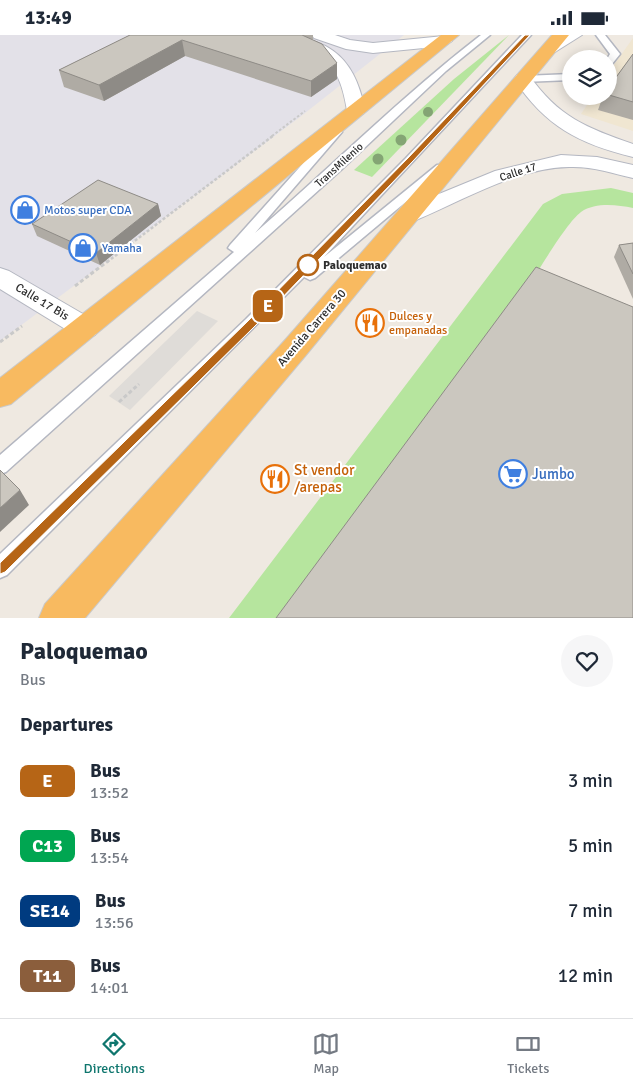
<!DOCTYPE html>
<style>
:root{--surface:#fff;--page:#f6f6f7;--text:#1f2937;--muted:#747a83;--line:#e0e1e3;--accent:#0f766e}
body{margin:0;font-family:Signika,sans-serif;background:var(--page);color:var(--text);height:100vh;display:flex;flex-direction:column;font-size:19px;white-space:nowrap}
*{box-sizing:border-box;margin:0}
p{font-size:16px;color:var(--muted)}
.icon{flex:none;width:28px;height:28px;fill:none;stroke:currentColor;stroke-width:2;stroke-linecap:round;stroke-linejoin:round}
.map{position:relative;height:583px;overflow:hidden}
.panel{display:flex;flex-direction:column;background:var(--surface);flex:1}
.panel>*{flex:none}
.badge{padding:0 10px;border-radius:8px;font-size:18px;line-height:32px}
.buttons{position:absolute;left:562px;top:15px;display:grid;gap:10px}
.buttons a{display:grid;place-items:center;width:55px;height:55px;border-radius:50%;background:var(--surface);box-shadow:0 2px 12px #0003;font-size:25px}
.map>.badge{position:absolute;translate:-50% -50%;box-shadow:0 0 0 2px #fff}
h2{padding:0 20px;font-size:19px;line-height:45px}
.round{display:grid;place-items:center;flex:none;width:52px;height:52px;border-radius:26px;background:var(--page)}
.overview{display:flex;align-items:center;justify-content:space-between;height:85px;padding:0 20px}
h1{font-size:24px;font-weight:700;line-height:38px}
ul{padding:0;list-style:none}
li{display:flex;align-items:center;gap:15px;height:65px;padding:0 20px}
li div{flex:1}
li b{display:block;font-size:19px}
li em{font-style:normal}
li .badge{min-width:55px;font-weight:700;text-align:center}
.status{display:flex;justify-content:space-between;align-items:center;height:35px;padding:0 25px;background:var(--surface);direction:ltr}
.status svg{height:14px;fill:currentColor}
.dock{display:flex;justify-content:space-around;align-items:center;height:70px;border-top:1px solid var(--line);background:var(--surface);font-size:14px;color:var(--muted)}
.dock a{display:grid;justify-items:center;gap:2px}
.dock .selected{color:var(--accent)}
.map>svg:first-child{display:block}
.industrial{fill:#e3e1e8}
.education{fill:#f0e6d1}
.green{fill:#b6e59e}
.plaza{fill:#dfdcd8}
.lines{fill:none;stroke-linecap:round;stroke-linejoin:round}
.service-casing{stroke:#b4b7c1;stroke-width:3}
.minor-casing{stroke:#b4b7c1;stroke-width:2}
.tertiary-casing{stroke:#b4b7c1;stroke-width:2}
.trunk-casing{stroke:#c9c9c9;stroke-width:2}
.path-far2{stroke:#c9c9c9;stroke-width:2;stroke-dasharray:2.5 2;stroke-linecap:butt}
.path-far1{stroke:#c9c9c9;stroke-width:2.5;stroke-dasharray:3 2;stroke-linecap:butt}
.path{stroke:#c9c9c9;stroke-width:3;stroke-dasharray:4 2.5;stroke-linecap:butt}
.service{fill:#fff;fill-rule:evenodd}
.minor{fill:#fff;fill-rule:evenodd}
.tertiary{fill:#fff;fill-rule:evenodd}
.trunk{fill:#f8ba60;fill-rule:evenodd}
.tree{fill:#84a574}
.wall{fill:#afaba4}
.shaded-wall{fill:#8e8b86}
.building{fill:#cbc7bf;stroke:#8e8b86}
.line{fill:#b66516;stroke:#fff}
.stop-dot{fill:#fff;stroke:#b66516;stroke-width:2.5}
.labels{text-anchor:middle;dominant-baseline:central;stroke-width:4;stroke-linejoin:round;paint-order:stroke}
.far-street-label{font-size:11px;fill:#2e2e2e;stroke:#fff}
.shop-label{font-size:12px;fill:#366cbe;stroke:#fff;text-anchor:start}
.stop-label{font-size:12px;font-weight:bold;fill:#2e2e2e;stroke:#fff;text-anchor:start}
.street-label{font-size:12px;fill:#2e2e2e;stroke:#fff}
.food-label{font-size:12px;fill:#c56008;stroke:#fff;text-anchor:start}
.near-food-label{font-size:15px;fill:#c56008;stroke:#fff;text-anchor:start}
.near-shop-label{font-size:15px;fill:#366cbe;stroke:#fff;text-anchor:start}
</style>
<div class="status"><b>13:49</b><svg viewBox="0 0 49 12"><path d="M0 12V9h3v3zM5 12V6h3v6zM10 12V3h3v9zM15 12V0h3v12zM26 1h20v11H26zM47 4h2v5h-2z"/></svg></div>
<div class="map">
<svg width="633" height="583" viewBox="0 0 633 583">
<rect width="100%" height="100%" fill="#efe9e1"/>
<path class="industrial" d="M0 0H404L300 82 0 306Z"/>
<path class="education" d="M633 3V96L581 79 593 61H609V37Z"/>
<g class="green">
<path d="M509 0 372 142 354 135 454 44Z"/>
<path d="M611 153 633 158V173C617 170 596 167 581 177 564 190 533 246 518 267 441 372 364 478 287 583H229L543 169 562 159Z"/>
</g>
<path class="plaza" d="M197 276 218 286 130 375 109 361Z"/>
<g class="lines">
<defs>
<g id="service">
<path d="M481 0H490L446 36 341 135 6 437 0 439V420L234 217 228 213 230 210 333 95 337 94 342 97 255 198C331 132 402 61 481 0Z"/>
<path d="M522 0H531L324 222 437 130H445V134L315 243 310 245 304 242 7 540 0 543V519L246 284 406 123Z"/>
<path d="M596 0H605L620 19 612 29 609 30V24H607L610 19Z"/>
<path d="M571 39V45L523 47 518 44 523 41Z"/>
</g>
<g id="minor">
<path d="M562 0H582L555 17H543L541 14Z"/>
<path d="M0 233 9 236 95 286 99 293 95 300 85 303 75 300 0 254Z"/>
</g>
<g id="tertiary">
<path d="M266 0C324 0 354 17 365 75L363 79H349L347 75C338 19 318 18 268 3Z"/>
<path d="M312 0H335L350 5 373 8 444 1 452 6 444 11 373 18 346 14 314 3Z"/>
<path d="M523 39 529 40C558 82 587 93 633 109V122C579 109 545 91 514 44L517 40Z"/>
<path d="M561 120 597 122 633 130V143C612 138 591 131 569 132 516 133 464 165 416 185L408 187 400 185 396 180 400 175 495 136Z"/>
</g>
<g id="trunk">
<path d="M441 0H459L11 369 0 372V343Z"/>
<path d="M552 0H569L306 320 85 583H39L45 569 286 304Z"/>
</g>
</defs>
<use href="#service" class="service-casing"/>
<use href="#minor" class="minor-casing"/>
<use href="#tertiary" class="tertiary-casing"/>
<use href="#trunk" class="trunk-casing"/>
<path class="path-far2" d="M272 101 305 76"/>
<path class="path-far1" d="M107 227 274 100"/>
<g class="path">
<path d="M75 251 108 226"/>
<path d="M0 307 22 291"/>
<path d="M119 367 139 349"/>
</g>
<use href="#service" class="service"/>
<use href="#minor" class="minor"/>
<use href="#tertiary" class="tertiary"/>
<use href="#trunk" class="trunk"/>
</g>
<g class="tree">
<circle cx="428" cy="77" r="5"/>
<circle cx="401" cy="105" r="5.5"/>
<circle cx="378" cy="124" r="5.5"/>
</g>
<g class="wall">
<path d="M130 0H313V4H311L337 44 311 62 185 21 104 66 64 52 59 35Z"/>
<path d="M633 19V85L598 75 603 61H609V52Z"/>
<path d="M158 169 161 181 100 230 37 201 32 189Z"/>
<path d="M633 208V264L614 222 619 210Z"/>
</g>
<g class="shaded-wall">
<path d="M182 5 185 21 104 66 99 50Z"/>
<path d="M337 28V44L311 62V46Z"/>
<path d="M158 169 161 181 100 230 96 218Z"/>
<path d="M20 455 29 470 0 497V473Z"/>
</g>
<g class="building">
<path d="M130 0H302L322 9 337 28 311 46 182 5 99 50 59 35Z"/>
<path d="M633 19V67L609 60V52Z"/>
<path d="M98 145 158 169 96 218 32 189Z"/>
<path d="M633 208V239L619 210Z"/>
<path d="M536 232 633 272V583H276Z"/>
<path d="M0 435 20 455 0 473Z"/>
</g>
<path class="line" d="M525 0H530L413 126 255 291 5 537 0 539V528L248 286 408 123Z"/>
<defs>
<symbol id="shop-ring" viewBox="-11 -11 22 22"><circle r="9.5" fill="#fff" stroke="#3f7fe0" stroke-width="1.5"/><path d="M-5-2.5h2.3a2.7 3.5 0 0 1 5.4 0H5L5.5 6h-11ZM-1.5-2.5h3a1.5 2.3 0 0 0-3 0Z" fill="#3f7fe0"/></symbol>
<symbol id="restaurant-ring" viewBox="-11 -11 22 22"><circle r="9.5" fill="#fff" stroke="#e8710a" stroke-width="1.5"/><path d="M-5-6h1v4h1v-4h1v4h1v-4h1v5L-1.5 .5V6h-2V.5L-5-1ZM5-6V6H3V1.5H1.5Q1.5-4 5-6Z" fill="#e8710a"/></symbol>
<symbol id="supermarket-ring" viewBox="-11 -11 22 22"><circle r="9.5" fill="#fff" stroke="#3f7fe0" stroke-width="1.5"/><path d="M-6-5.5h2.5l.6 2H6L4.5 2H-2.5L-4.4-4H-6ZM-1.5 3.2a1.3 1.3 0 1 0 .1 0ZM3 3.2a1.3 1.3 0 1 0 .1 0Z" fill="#3f7fe0"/></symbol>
</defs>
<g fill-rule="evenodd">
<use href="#shop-ring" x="9" y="159" width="32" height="32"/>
<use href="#shop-ring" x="67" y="197" width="32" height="32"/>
<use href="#restaurant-ring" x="354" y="272" width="32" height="32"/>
<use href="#supermarket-ring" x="497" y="423" width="32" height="32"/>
<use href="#restaurant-ring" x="259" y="428" width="32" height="32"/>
</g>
<circle class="stop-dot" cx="308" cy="230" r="10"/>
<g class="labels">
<g class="far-street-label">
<text transform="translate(339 130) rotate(-42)">TransMilenio</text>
<text transform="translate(518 137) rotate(-18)">Calle 17</text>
</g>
<g class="shop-label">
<text x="44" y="175">Motos super CDA</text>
<text x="102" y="213">Yamaha</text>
</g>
<g class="stop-label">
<text x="323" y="230">Paloquemao</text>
</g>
<g class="street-label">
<text transform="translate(42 267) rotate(31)">Calle 17 Bis</text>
<text transform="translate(312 293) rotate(-49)">Avenida Carrera 30</text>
</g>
<g class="food-label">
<text x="389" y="281">Dulces y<tspan x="389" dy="14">empanadas</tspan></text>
</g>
<g class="near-food-label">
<text x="294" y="435">St vendor<tspan x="294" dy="17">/arepas</tspan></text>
</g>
<g class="near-shop-label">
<text x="532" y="439">Jumbo</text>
</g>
</g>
</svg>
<div class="buttons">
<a><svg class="icon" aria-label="layers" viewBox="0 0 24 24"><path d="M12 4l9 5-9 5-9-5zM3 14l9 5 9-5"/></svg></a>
</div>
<b class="badge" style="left:268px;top:271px;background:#b66516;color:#fff">E</b>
</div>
<section class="panel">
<div class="overview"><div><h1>Paloquemao</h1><p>Bus</p></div><a class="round"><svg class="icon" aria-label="heart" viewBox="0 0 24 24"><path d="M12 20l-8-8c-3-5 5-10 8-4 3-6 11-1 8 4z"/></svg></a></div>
<h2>Departures</h2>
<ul>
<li><span class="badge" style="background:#b66516;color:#fff">E</span><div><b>Bus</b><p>13:52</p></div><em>3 min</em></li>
<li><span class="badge" style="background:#00a651;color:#fff">C13</span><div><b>Bus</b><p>13:54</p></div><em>5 min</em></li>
<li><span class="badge" style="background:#003b80;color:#fff">SE14</span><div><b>Bus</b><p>13:56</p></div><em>7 min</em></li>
<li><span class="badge" style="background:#8b5e3c;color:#fff">T11</span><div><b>Bus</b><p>14:01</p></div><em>12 min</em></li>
</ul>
</section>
<nav class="dock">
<a class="selected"><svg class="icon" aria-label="directions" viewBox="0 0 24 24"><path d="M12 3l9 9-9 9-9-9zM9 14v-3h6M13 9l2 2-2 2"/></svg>Directions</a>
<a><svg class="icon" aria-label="map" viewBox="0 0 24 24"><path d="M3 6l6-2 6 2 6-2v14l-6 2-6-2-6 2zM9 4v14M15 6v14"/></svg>Map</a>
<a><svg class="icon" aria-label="tickets" viewBox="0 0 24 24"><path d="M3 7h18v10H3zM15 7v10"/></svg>Tickets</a>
</nav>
